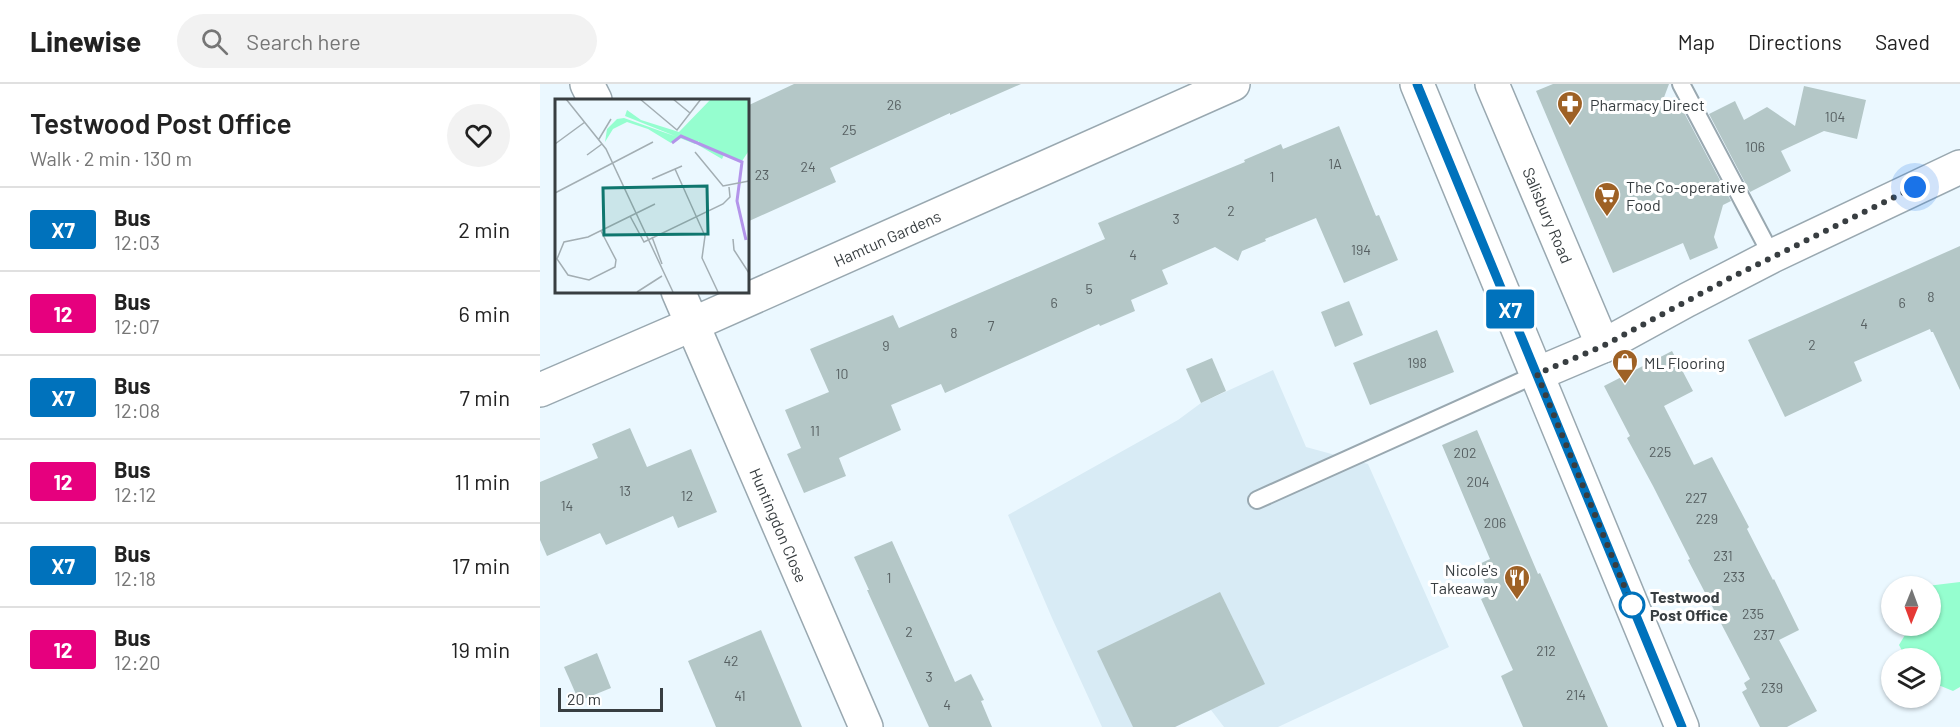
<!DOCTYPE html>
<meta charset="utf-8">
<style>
:root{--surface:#fff;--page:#f2f2f2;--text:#222;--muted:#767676;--line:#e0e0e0}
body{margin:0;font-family:Barlow,sans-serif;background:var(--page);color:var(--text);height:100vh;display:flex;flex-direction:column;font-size:22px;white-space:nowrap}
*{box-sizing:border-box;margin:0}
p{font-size:20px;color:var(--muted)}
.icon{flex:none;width:33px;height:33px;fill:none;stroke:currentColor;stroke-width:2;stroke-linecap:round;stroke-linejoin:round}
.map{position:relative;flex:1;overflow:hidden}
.details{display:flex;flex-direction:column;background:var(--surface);width:540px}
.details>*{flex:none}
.badge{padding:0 12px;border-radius:4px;font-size:21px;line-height:39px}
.needle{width:39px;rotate:181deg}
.buttons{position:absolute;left:1341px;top:492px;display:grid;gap:12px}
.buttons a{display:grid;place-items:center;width:60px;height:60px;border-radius:50%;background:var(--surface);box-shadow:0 2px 4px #0004;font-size:30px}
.scale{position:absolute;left:18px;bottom:15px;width:105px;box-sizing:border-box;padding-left:6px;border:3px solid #383e41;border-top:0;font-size:16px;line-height:21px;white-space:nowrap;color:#383e41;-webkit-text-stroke:4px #fff;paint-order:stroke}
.you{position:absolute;width:30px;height:30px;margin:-15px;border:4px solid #fff;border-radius:50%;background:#1a73e8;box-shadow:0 0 0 9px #1a73e833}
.map>.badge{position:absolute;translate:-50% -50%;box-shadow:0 0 0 3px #fff}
.round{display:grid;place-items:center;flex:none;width:63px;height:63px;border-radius:32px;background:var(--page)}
.summary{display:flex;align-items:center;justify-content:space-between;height:102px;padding:0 30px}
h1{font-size:28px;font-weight:600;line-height:45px}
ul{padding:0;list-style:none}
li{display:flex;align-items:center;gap:18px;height:84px;padding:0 30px;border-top:2px solid var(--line)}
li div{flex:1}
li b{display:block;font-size:22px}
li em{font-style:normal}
li .badge{min-width:66px;font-weight:700;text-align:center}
header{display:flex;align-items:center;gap:36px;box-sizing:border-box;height:84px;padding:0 30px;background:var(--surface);border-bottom:2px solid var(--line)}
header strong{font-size:28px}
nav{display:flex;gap:33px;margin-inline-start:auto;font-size:21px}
.search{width:420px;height:54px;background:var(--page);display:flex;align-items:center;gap:15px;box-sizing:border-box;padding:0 21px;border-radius:33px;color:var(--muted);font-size:22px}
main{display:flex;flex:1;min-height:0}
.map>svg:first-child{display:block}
.built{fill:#d8ebf5}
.green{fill:#95fecf}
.building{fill:#b4c7c7}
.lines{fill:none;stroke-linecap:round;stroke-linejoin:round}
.lane-casing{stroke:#99a8b0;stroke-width:20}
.street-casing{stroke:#99a8b0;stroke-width:36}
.primary-casing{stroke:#99a8b0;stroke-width:36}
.lane{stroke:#fff;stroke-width:16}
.street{stroke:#fff;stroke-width:33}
.primary{stroke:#fff;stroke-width:33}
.line-casing{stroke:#fff;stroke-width:14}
.line{stroke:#0072bc;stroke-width:9}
.walk{stroke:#383e41;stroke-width:6;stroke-dasharray:0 10.8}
.stop-dot{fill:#fff;stroke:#0072bc;stroke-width:3}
.labels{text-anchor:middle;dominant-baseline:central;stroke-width:6;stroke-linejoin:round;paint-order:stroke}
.number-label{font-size:14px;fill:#576062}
.poi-label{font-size:16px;fill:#383e41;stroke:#fff;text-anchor:start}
.street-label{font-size:16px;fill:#383e41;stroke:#fff}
.stop-label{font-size:16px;font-weight:bold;fill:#383e41;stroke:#fff;text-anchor:start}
.inset-river{fill:none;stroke:#b394ea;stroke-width:3}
.inset-road{fill:none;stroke:#a3aeb3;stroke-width:1.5}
.view{fill:#0f766e;fill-opacity:0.15;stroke:#0f766e;stroke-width:3}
.inset-edge{fill:none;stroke:#383e41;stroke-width:3}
</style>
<header>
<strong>Linewise</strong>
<div class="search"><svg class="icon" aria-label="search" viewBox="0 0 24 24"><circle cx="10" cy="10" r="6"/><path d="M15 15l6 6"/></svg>Search here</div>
<nav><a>Map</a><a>Directions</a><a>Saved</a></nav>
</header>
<main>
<section class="details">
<div class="summary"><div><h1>Testwood Post Office</h1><p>Walk · 2 min · 130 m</p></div><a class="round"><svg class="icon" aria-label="heart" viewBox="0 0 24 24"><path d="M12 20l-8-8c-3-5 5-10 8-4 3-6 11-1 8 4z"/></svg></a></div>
<ul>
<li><span class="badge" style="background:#0072bc;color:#fff">X7</span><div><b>Bus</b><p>12:03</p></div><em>2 min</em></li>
<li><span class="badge" style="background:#e6007e;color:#fff">12</span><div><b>Bus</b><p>12:07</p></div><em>6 min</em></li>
<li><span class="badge" style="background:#0072bc;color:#fff">X7</span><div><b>Bus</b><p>12:08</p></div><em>7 min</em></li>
<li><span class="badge" style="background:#e6007e;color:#fff">12</span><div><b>Bus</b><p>12:12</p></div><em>11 min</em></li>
<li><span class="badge" style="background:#0072bc;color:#fff">X7</span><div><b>Bus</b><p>12:18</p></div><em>17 min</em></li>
<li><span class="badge" style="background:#e6007e;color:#fff">12</span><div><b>Bus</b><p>12:20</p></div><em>19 min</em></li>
</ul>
</section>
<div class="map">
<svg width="1420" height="643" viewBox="0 0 1420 643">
<rect width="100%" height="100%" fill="#ebf8ff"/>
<path class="built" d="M733 286 766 363 828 380 909 563 738 643H684L671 626 635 643H562L512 534 468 431 638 336 661 319Z"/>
<path class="green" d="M1420 498V603L1413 607 1391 598 1390 574H1366L1359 561 1365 551 1361 542H1390V502H1387Z"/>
<g class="building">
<path d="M254 0H481L410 31V29L290 84 296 98 207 138V22Z"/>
<path d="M1013 0H1129L1123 16 1140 21 1191 117 1183 121 1174 153 1178 164 1150 176 1143 159 1073 189 996 7Z"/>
<path d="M1264 2 1326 16 1317 55 1284 47 1241 67 1251 87 1210 108 1169 30 1195 17 1204 36 1227 23 1255 42Z"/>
<path d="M799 42 836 132 839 131 858 176 804 199 776 134 725 155 726 157 702 167 698 177 675 163 622 186 628 200 591 216 595 227 560 242 559 240 405 309 401 300 351 321 361 346 299 374 306 392 264 409 247 370 261 364 245 326 289 308 270 265 353 231 359 244 565 155 558 139 705 78 704 76 741 60 743 65Z"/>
<path d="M1420 162V306L1393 248H1391L1390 245 1314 278 1322 297 1245 333 1208 256Z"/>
<path d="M809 217 823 251 795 263 781 228Z"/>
<path d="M897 246 914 288 830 321 813 279Z"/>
<path d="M1132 267 1153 307 1124 322 1154 381 1172 373 1209 443 1207 445 1233 496 1234 495 1259 546 1239 556 1277 627 1247 643H1220L1202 608 1207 605 1204 599 1210 595 1148 476 1150 475 1113 402 1087 354 1090 352 1064 302Z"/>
<path d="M672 274 686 307 661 319 646 285Z"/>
<path d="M90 344 107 383 151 365 177 428 138 444 133 432 66 461 60 449 7 472 0 456V398L58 374 52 360Z"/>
<path d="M937 346 998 490 1000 489 1068 643H983L961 592 973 586 941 515 950 511 937 481 950 475 902 361Z"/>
<path d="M352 457 415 598 431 590 444 616 441 617 452 643H389L327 506H329L314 473Z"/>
<path d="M680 508 725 600 635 643H593L557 567Z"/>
<path d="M221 546 262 643H176L148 577Z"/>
<path d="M57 569 71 604 39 617 24 583Z"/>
</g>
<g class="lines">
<defs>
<g id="lane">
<path d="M1141 0 1232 172"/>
<path d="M717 416 997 290"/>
</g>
<g id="street">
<path d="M47 0 55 16"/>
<path d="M952 0 1063 262"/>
<path d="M138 207 326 643"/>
<path d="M997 290 1063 262 1147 216 1232 172 1420 83"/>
<path d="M0 306 153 240 693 0"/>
</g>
<path id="primary" d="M877 0 1142 643"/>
</defs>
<use href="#lane" class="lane-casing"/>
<use href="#street" class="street-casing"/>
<use href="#primary" class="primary-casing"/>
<use href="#lane" class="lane"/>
<use href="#street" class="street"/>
<use href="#primary" class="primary"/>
</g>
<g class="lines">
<defs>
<path id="line" d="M877 0 1142 643"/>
</defs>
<use href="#line" class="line-casing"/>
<use href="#line" class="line"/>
<path class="walk" d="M1092 521 997 290 1063 262 1190 194 1375 103"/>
</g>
<defs>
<symbol id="pharmacy-pin" viewBox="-11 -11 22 30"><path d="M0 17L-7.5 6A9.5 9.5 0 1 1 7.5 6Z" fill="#9e6125" stroke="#fff"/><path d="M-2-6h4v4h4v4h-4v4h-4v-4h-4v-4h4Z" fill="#fff"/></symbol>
<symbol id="supermarket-pin" viewBox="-11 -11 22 30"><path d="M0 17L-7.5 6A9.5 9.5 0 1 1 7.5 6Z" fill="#9e6125" stroke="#fff"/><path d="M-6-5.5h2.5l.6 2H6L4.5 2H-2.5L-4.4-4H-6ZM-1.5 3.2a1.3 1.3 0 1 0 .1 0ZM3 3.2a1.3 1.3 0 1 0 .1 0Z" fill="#fff"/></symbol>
<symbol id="shop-pin" viewBox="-11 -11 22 30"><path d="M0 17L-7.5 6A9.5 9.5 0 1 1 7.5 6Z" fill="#9e6125" stroke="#fff"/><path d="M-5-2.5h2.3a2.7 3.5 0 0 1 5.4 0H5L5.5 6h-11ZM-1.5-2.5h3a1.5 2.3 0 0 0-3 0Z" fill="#fff"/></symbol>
<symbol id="restaurant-pin" viewBox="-11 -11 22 30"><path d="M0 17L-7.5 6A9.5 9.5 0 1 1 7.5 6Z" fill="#9e6125" stroke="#fff"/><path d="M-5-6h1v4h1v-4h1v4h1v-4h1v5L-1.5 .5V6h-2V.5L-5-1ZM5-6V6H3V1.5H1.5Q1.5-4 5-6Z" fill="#fff"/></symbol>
</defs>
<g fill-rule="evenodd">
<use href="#pharmacy-pin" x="1015" y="5" width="30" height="40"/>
<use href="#supermarket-pin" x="1052" y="96" width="30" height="40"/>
<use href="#shop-pin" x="1070" y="263" width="30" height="40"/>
<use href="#restaurant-pin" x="962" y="479" width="30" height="40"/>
</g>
<circle class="stop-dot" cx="1092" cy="521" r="12"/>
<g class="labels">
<g class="number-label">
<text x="354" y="20">26</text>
<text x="1295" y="32">104</text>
<text x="309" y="45">25</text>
<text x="1215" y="62">106</text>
<text x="795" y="79">1A</text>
<text x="268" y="82">24</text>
<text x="222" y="90">23</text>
<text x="732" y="92">1</text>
<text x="691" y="126">2</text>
<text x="636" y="134">3</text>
<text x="821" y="165">194</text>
<text x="593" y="170">4</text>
<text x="549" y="204">5</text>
<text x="1391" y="212">8</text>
<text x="514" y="218">6</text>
<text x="1362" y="218">6</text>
<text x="1324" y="239">4</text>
<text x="451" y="241">7</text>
<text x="414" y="248">8</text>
<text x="1272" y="260">2</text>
<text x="346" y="261">9</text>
<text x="877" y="278">198</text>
<text x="302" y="289">10</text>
<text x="275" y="346">11</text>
<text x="1120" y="367">225</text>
<text x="925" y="368">202</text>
<text x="938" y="397">204</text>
<text x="85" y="406">13</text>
<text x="147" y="411">12</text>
<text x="1156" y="413">227</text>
<text x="27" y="421">14</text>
<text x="1167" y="434">229</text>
<text x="955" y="438">206</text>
<text x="1183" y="471">231</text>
<text x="1194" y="492">233</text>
<text x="349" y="493">1</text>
<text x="1213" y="529">235</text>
<text x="369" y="547">2</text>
<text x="1224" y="550">237</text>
<text x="1006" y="566">212</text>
<text x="191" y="576">42</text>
<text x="389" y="592">3</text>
<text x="1232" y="603">239</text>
<text x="1036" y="610">214</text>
<text x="200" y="611">41</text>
<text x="407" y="620">4</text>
</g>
<g class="poi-label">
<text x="1050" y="20">Pharmacy Direct</text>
<text x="1086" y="102">The Co-operative<tspan x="1086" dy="18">Food</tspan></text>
<text x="1104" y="278">ML Flooring</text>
<text x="958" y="485" text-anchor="end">Nicole's<tspan x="958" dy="18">Takeaway</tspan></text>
</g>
<g class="street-label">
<text transform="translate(1008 131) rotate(67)">Salisbury Road</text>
<text transform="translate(347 154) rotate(-24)">Hamtun Gardens</text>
<text transform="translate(239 441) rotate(67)">Huntingdon Close</text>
</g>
<g class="stop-label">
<text x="1110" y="512">Testwood<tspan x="1110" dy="18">Post Office</tspan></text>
</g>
</g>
<g transform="translate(15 15)">
<rect width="194" height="194" fill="#ebf8ff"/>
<path d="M156 0H193V53L187 62 169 56 167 60 143 46 144 42 140 45 70 17 72 11 86 21 124 33ZM69 19 111 34 123 38 116 44 93 30 72 23 58 30 50 43 52 30 62 20Z" fill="#95fecf"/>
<path class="inset-river" d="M117 44 126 37 187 63 182 102 191 141"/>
<path class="inset-road" d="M11 0 51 50 118 193M85 0 122 31 146 0M118 0 135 14M44 40 56 20M0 45 30 23M140 53 168 87 194 82M32 56 47 45M120 70 150 137 147 159 163 193M97 80 127 67M0 94 98 43M75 117 89 143 168 105 175 98 174 88M46 132 61 161 60 168 34 181 13 176 2 160 9 143 33 138 100 105M97 138 107 165M178 140 179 151 194 174M82 193 107 177"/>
<path class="view" d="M152 87 153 135 49 136 48 89Z"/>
<rect width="194" height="194" class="inset-edge"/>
</g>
</svg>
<div class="buttons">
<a><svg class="needle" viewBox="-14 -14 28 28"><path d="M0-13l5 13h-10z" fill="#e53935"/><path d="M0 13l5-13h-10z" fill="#767676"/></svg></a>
<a><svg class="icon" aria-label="layers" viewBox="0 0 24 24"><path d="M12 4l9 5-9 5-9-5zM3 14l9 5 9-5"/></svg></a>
</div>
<div class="scale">20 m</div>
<div class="you" style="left:1375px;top:103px"></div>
<b class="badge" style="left:970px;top:225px;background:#0072bc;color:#fff">X7</b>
</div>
</main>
